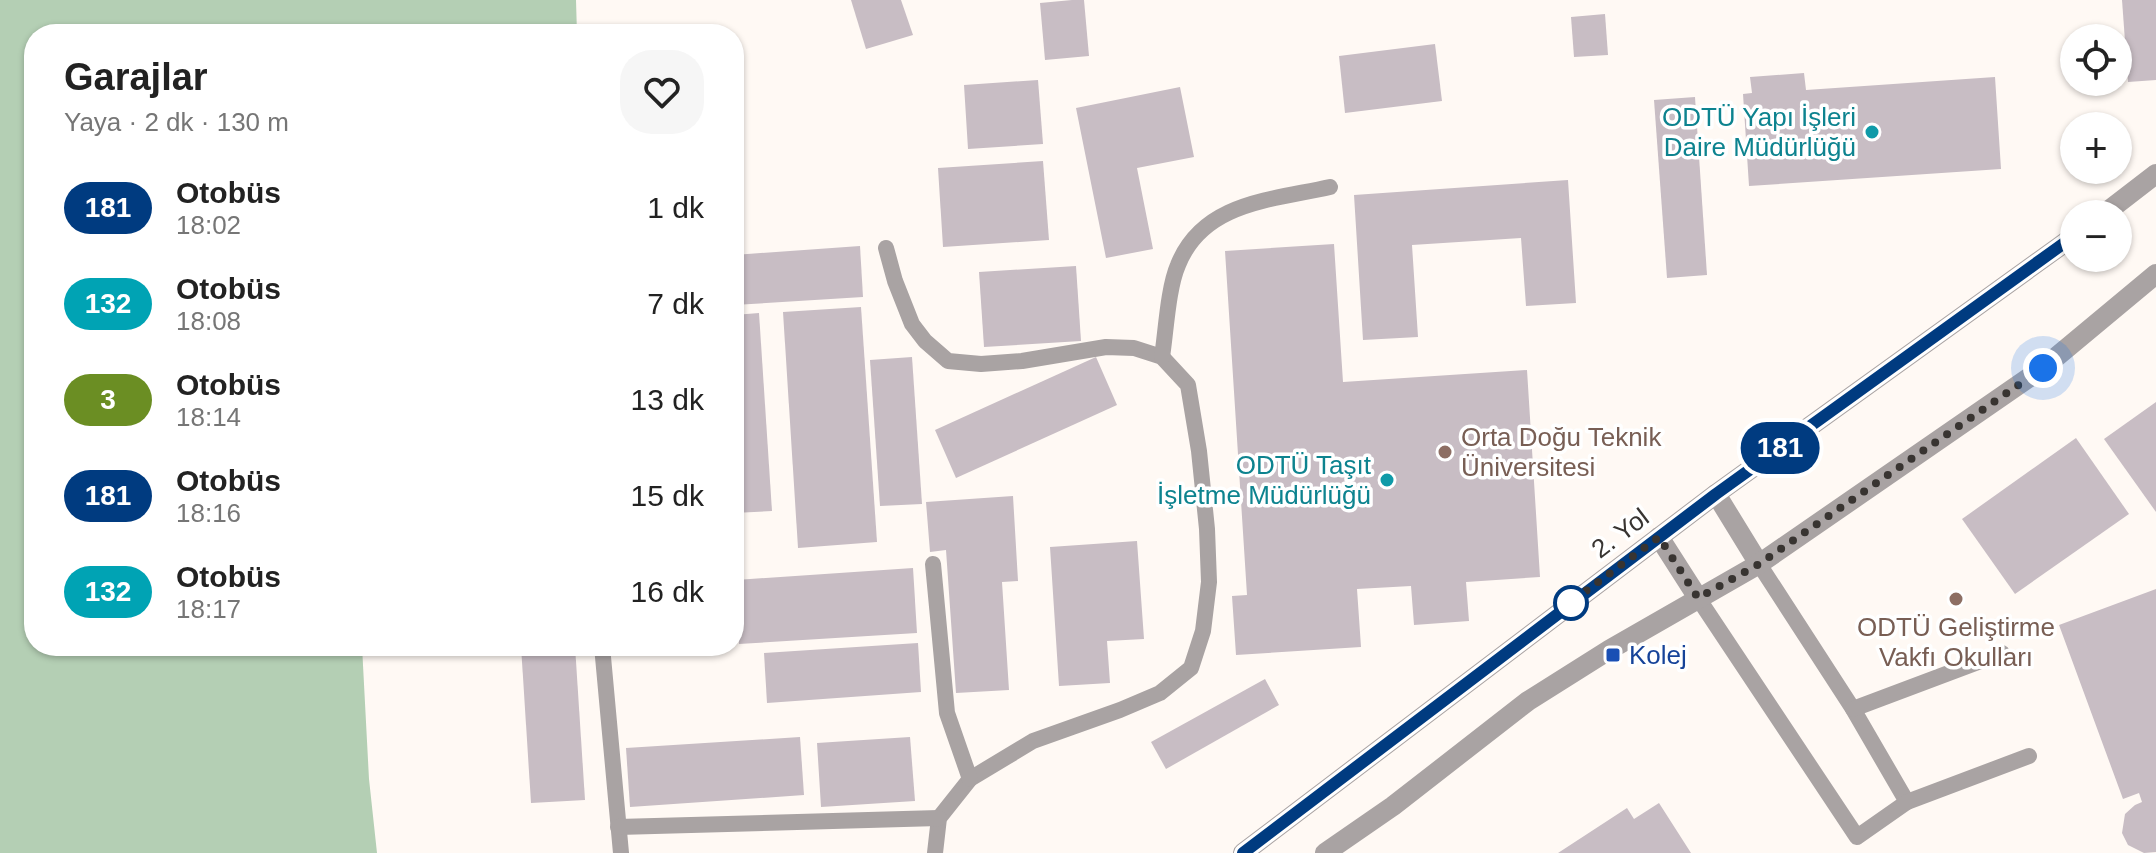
<!DOCTYPE html>
<html lang="tr">
<meta charset="utf-8">
<style>
:root{--surface:#fff;--page:#f6f6f6;--text:#222;--muted:#767676}
body{margin:0;font-family:Helvetica,sans-serif;background:var(--page);color:var(--text);height:100vh;display:flex;flex-direction:column;font-size:30px;white-space:nowrap}
*{box-sizing:border-box;margin:0}
p{font-size:26px;color:var(--muted)}
.icon{flex:none;width:44px;height:44px;fill:none;stroke:currentColor;stroke-width:2;stroke-linecap:round;stroke-linejoin:round}
.map{position:relative;flex:1;overflow:hidden}
.details{position:absolute;left:24px;top:24px;width:720px;height:632px;display:flex;flex-direction:column;background:var(--surface);border-radius:32px;box-shadow:0 2px 6px #0004}
.details>*{flex:none}
.badge{padding:0 16px;border-radius:26px;font-size:28px;line-height:52px}
.tools{position:absolute;left:2060px;top:24px;display:grid;gap:16px}
.tools a{display:grid;place-items:center;width:72px;height:72px;border-radius:50%;background:var(--surface);box-shadow:0 2px 6px #0004;font-size:40px}
.you{position:absolute;width:40px;height:40px;margin:-20px;border:6px solid #fff;border-radius:50%;background:#1a73e8;box-shadow:0 0 0 12px #1a73e833}
.map>.badge{position:absolute;translate:-50% -50%;box-shadow:0 0 0 4px #fff}
.round{display:grid;place-items:center;flex:none;width:84px;height:84px;border-radius:32px;background:var(--page)}
.head{display:flex;align-items:center;justify-content:space-between;height:136px;padding:0 40px}
h1{font-size:38px;font-weight:700;line-height:60px}
ul{padding:0;list-style:none}
li{display:flex;align-items:center;gap:24px;height:96px;padding:0 40px}
li div{flex:1}
li b{display:block;font-size:30px}
li em{font-style:normal}
li .badge{min-width:88px;font-weight:700;text-align:center}
.map>svg:first-child{display:block}
.green{fill:#b4cfb4}
.building{fill:#c8bdc4}
.lines{fill:none;stroke-linecap:round;stroke-linejoin:round}
.service{stroke:#a9a3a3;stroke-width:16}
.minor{stroke:#a9a3a3;stroke-width:20}
.line-casing{stroke:#fff;stroke-width:18}
.line{stroke:#003b80;stroke-width:12}
.walk{stroke:#383431;stroke-width:8;stroke-dasharray:0 14.4}
.culture-dot{fill:#0f9aa8;stroke:#fff;stroke-width:3}
.education-dot{fill:#8d6e63;stroke:#fff;stroke-width:3}
.stop-dot{fill:#fff;stroke:#003b80;stroke-width:4}
.transit-dot{fill:#1a4fb4;stroke:#fff;stroke-width:3}
.labels{text-anchor:middle;dominant-baseline:central;stroke-width:7;stroke-linejoin:round;paint-order:stroke}
.culture-label{font-size:26px;fill:#0d838f;stroke:#fff;text-anchor:end}
.education-label{font-size:26px;fill:#785e54;stroke:#fff;text-anchor:start}
.street-label{font-size:26px;fill:#383431;stroke:#fff}
.transit-label{font-size:26px;fill:#164399;stroke:#fff;text-anchor:start}
</style>
<div class="map">
<svg width="2156" height="853" viewBox="0 0 2156 853">
<rect width="100%" height="100%" fill="#fff9f4"/>
<path class="green" d="M0 0H576L577 34H34V646H362L369 779 377 853H0Z"/>
<g class="building">
<path d="M851 0H901L913 35 866 49Z"/>
<path d="M1072 0H1084L1089 56 1045 60 1040 3Z"/>
<path d="M2122 0H2156V80L2128 82Z"/>
<path d="M1605 14 1608 55 1574 57 1571 17Z"/>
<path d="M1435 44 1442 101 1345 113 1339 56Z"/>
<path d="M1804 73 1806 90 1995 77 2001 169 1749 186 1743 94 1752 93 1750 77Z"/>
<path d="M1038 80 1043 144 968 149 964 85Z"/>
<path d="M1180 87 1194 157 1137 168 1153 249 1106 258 1076 108Z"/>
<path d="M1695 97 1707 275 1667 278 1654 100Z"/>
<path d="M1043 161 1049 240 943 247 938 168Z"/>
<path d="M1568 180 1576 303 1526 306 1521 238 1412 245 1418 337 1363 340 1354 195Z"/>
<path d="M1334 244 1343 382 1527 370 1540 577 1466 582 1469 621 1414 625 1411 586 1357 589 1361 647 1236 655 1232 596 1247 595 1225 251Z"/>
<path d="M860 246 863 297 734 305V255Z"/>
<path d="M1076 266 1081 341 984 347 979 272Z"/>
<path d="M861 307 877 542 798 548 783 312Z"/>
<path d="M759 313 772 511 734 513V315Z"/>
<path d="M912 357 922 504 880 506 870 360Z"/>
<path d="M1096 357 1117 405 956 478 935 430Z"/>
<path d="M2156 402V512L2104 439Z"/>
<path d="M2076 438 2129 514 2015 594 1962 519Z"/>
<path d="M1013 496 1018 581 1002 582 1009 690 956 693 946 550 930 552 926 502Z"/>
<path d="M1137 541 1144 639 1107 641 1110 683 1059 686 1050 547Z"/>
<path d="M913 568 917 633 739 644 736 580Z"/>
<path d="M2156 589V852L2144 853 2128 845 2122 833 2125 814 2135 805 2142 802 2139 793 2123 799 2059 625Z"/>
<path d="M918 643 921 692 767 703 764 653Z"/>
<path d="M521 646H575L585 800 531 803Z"/>
<path d="M1265 679 1279 705 1166 769 1151 742Z"/>
<path d="M800 737 804 795 630 807 626 748Z"/>
<path d="M910 737 915 801 821 807 817 743Z"/>
<path d="M1659 803 1691 853H1558L1627 808 1634 819Z"/>
</g>
<g class="lines">
<g class="service">
<path d="M886 248 895 281 912 324 925 341 948 361 981 364 1022 361 1106 347 1134 348 1162 357 1188 385 1199 451 1207 529 1209 582 1203 631 1191 668 1160 693 1120 710 1033 741 970 779 939 818 935 853"/>
<path d="M1162 357C1166 331 1168 288 1178 265 1203 202 1272 200 1330 187"/>
<path d="M933 564 947 713 970 779"/>
<path d="M1759 564 1853 709 1907 802"/>
<path d="M1698 598 1857 837 1907 802 2029 756"/>
<path d="M602 646 621 853"/>
<path d="M1853 709 2002 653"/>
<path d="M618 827 939 818"/>
</g>
<g class="minor">
<path d="M2104 214 2156 174"/>
<path d="M1716 494 1759 564"/>
<path d="M1659 537 1698 598"/>
<path d="M1243 853 1716 494 2074 236"/>
<path d="M1325 853 1393 806 1528 701 1609 650 1759 564 2043 368 2156 274"/>
</g>
</g>
<g class="lines">
<defs>
<path id="line" d="M1243 853 1716 494 2074 236"/>
</defs>
<use href="#line" class="line-casing"/>
<use href="#line" class="line"/>
<path class="walk" d="M1571 603 1567 605 1659 537 1698 598 1759 564 2043 368"/>
</g>
<g class="culture-dot">
<circle cx="1872" cy="132" r="8"/>
<circle cx="1387" cy="480" r="8"/>
</g>
<g class="education-dot">
<circle cx="1445" cy="452" r="8"/>
<circle cx="1956" cy="599" r="8"/>
</g>
<circle class="stop-dot" cx="1571" cy="603" r="16"/>
<rect class="transit-dot" x="1605" y="647" width="16" height="16" rx="4"/>
<g class="labels">
<g class="culture-label">
<text x="1856" y="117">ODTÜ Yapı İşleri<tspan x="1856" dy="30">Daire Müdürlüğü</tspan></text>
<text x="1371" y="465">ODTÜ Taşıt<tspan x="1371" dy="30">İşletme Müdürlüğü</tspan></text>
</g>
<g class="education-label">
<text x="1461" y="437">Orta Doğu Teknik<tspan x="1461" dy="30">Üniversitesi</tspan></text>
<text x="1956" y="627" text-anchor="middle">ODTÜ Geliştirme<tspan x="1956" dy="30">Vakfı Okulları</tspan></text>
</g>
<g class="street-label">
<text transform="translate(1620 533) rotate(-37)">2. Yol</text>
</g>
<g class="transit-label">
<text x="1629" y="655">Kolej</text>
</g>
</g>
</svg>
<div class="tools">
<a><svg class="icon" aria-label="locate" viewBox="0 0 24 24"><circle cx="12" cy="12" r="6"/><path d="M12 2v4M12 18v4M2 12h4M18 12h4"/></svg></a>
<a>+</a>
<a>−</a>
</div>
<div class="you" style="left:2043px;top:368px"></div>
<b class="badge" style="left:1780px;top:448px;background:#003b80;color:#fff">181</b>
<section class="details">
<div class="head"><div><h1>Garajlar</h1><p>Yaya · 2 dk · 130 m</p></div><a class="round"><svg class="icon" aria-label="heart" viewBox="0 0 24 24"><path d="M12 20l-8-8c-3-5 5-10 8-4 3-6 11-1 8 4z"/></svg></a></div>
<ul>
<li><span class="badge" style="background:#003b80;color:#fff">181</span><div><b>Otobüs</b><p>18:02</p></div><em>1 dk</em></li>
<li><span class="badge" style="background:#00a3b4;color:#fff">132</span><div><b>Otobüs</b><p>18:08</p></div><em>7 dk</em></li>
<li><span class="badge" style="background:#6b8e23;color:#fff">3</span><div><b>Otobüs</b><p>18:14</p></div><em>13 dk</em></li>
<li><span class="badge" style="background:#003b80;color:#fff">181</span><div><b>Otobüs</b><p>18:16</p></div><em>15 dk</em></li>
<li><span class="badge" style="background:#00a3b4;color:#fff">132</span><div><b>Otobüs</b><p>18:17</p></div><em>16 dk</em></li>
</ul>
</section>
</div>
